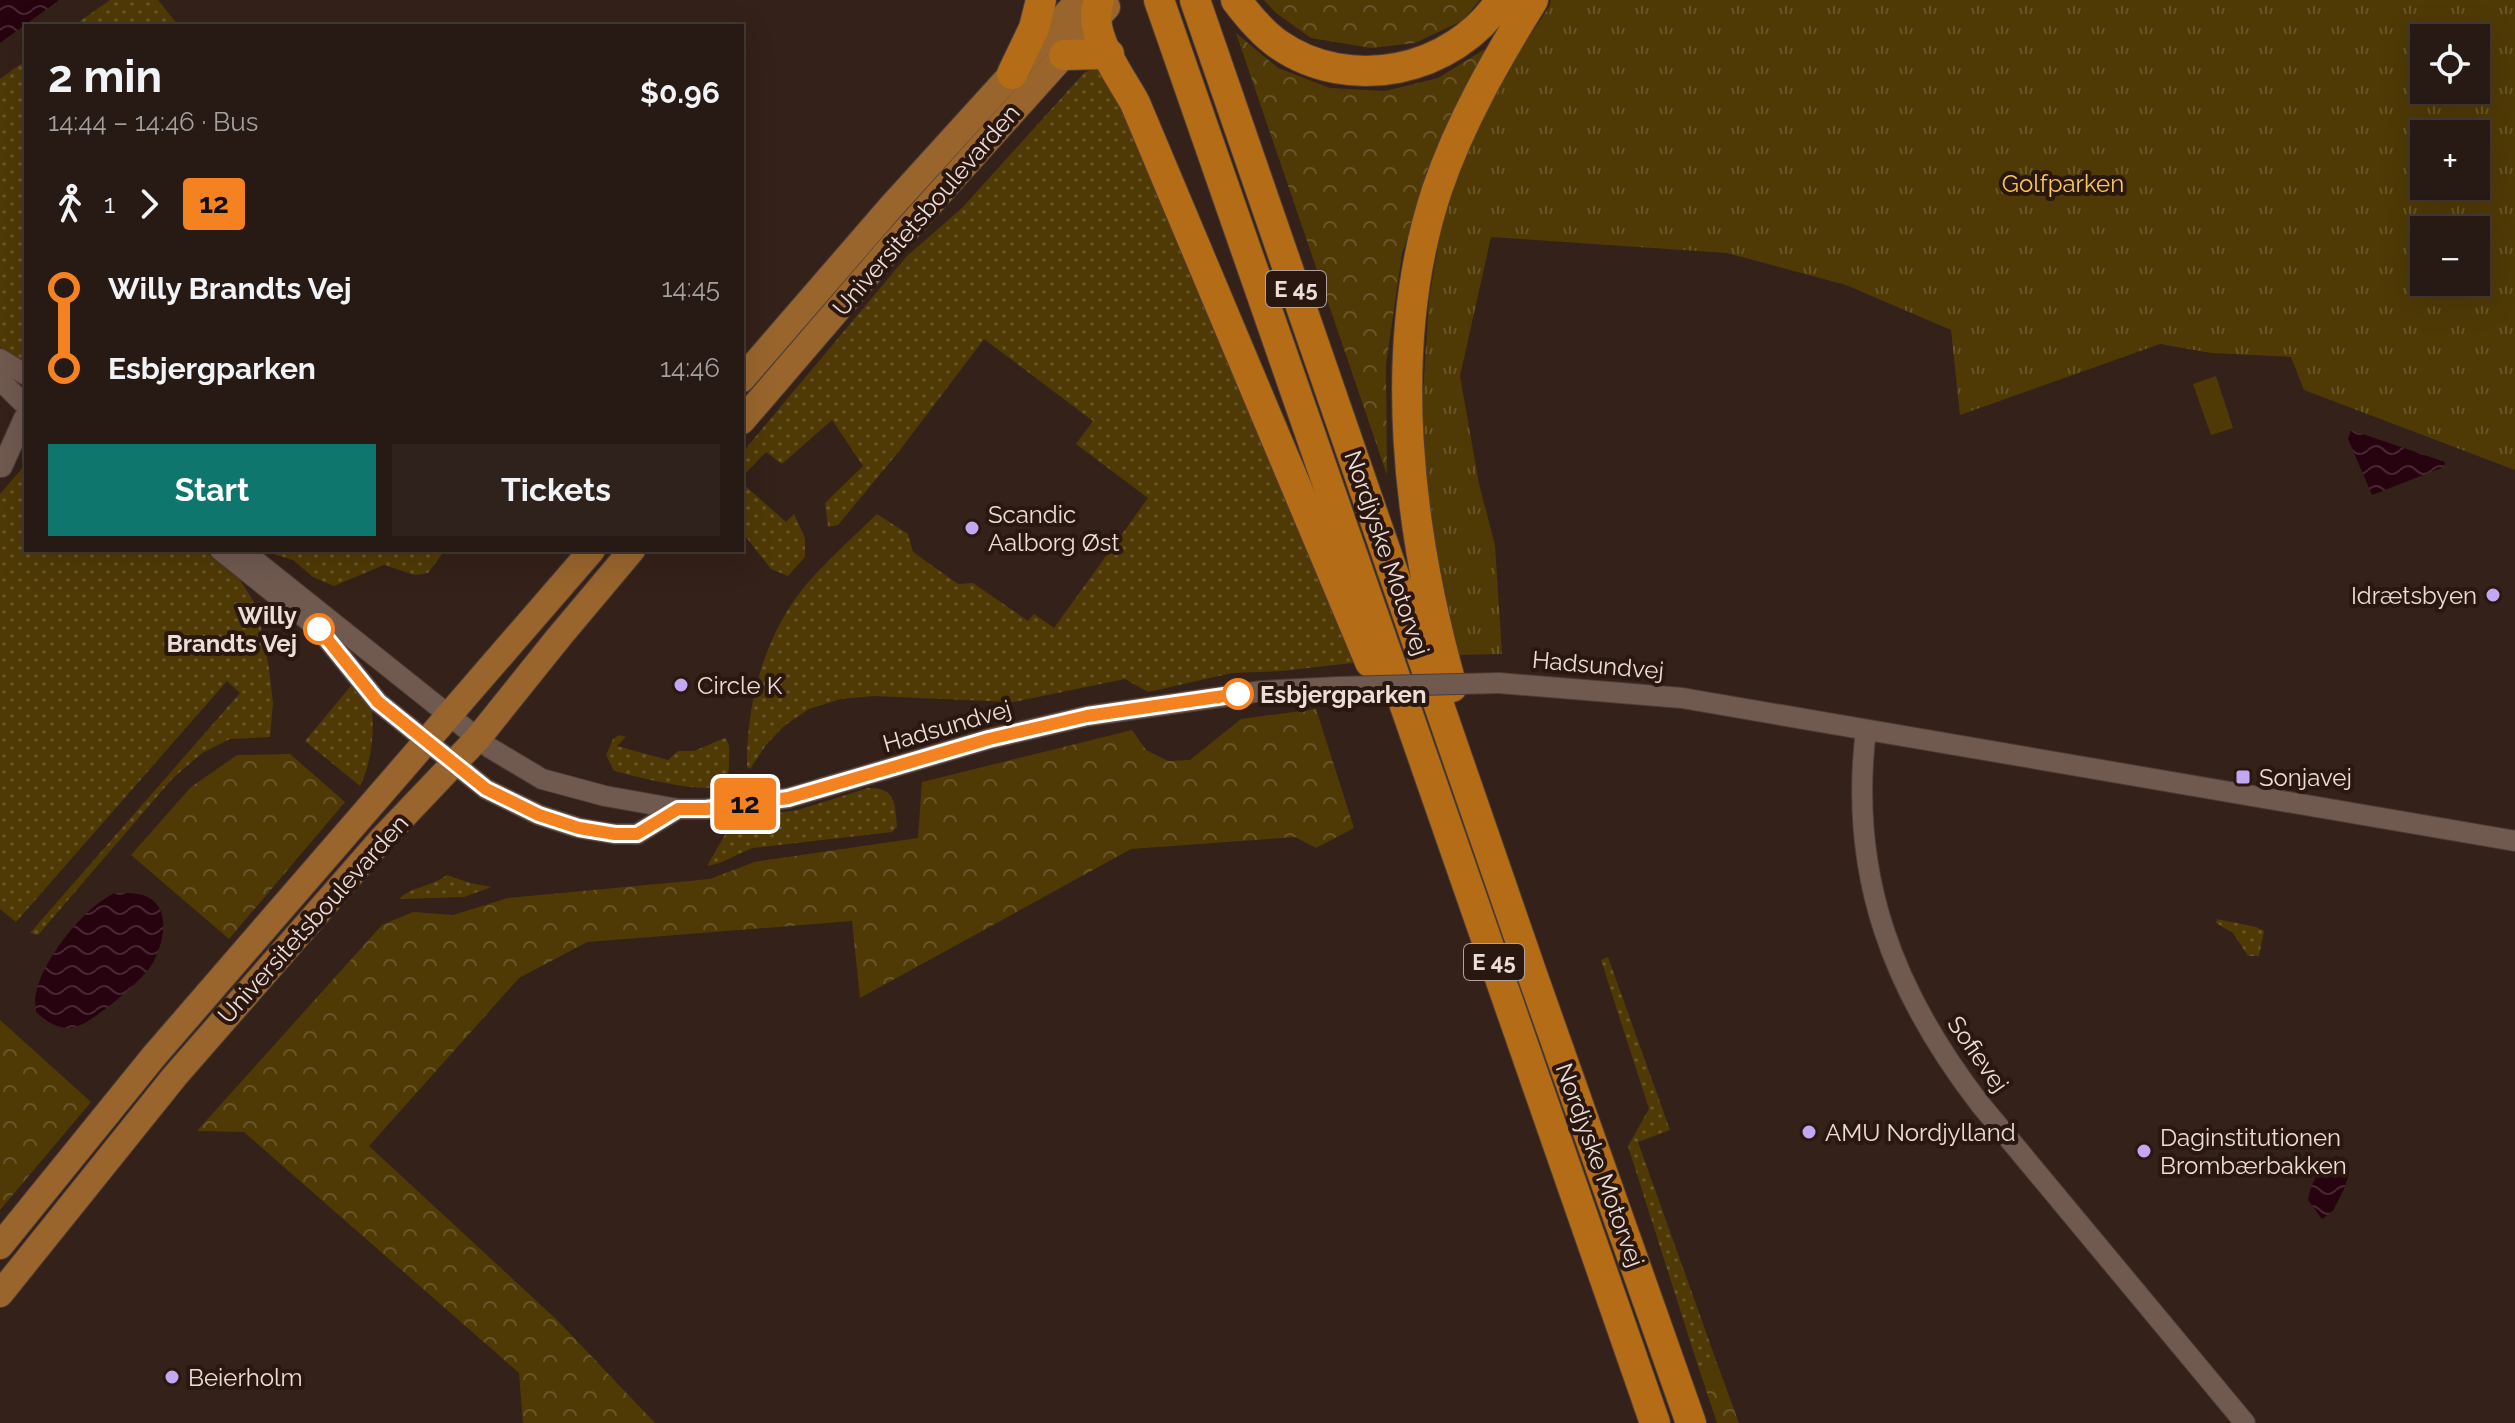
<!DOCTYPE html>
<meta charset="utf-8">
<style>
:root{--surface:#271913;--page:#2f221c;--text:#f1f3f6;--muted:#a4a0a0;--line:#433833;--accent:#0f766e}
body{margin:0;font-family:Raleway,sans-serif;background:var(--page);color:var(--text);height:100vh;display:flex;flex-direction:column;font-size:30px;white-space:nowrap}
*{box-sizing:border-box;margin:0}
p{font-size:26px;color:var(--muted)}
.icon{flex:none;width:44px;height:44px;fill:none;stroke:currentColor;stroke-width:2;stroke-linecap:round;stroke-linejoin:round}
.map{position:relative;flex:1;overflow:hidden}
.side{position:absolute;left:24px;top:24px;width:720px;height:528px;display:flex;flex-direction:column;background:var(--surface);border-radius:0px;box-shadow:0 8px 32px #0002,0 0 0 2px var(--line)}
.side>*{flex:none}
.badge{padding:0 16px;border-radius:6px;font-size:28px;line-height:52px}
.controls{position:absolute;left:2410px;top:24px;display:grid;gap:16px}
.controls a{display:grid;place-items:center;width:80px;height:80px;border-radius:0px;background:var(--surface);box-shadow:0 8px 32px #0002,0 0 0 2px var(--line);font-size:40px}
.map>.badge{position:absolute;translate:-50% -50%;box-shadow:0 0 0 4px #fff}
.legs{display:flex;align-items:center;gap:12px;height:88px;padding:0 24px;font-size:26px}
.legs p{margin-inline-start:auto}
.summary{display:flex;align-items:center;justify-content:space-between;height:136px;padding:0 24px}
h1{font-size:44px;font-weight:700;line-height:60px}
.cta{display:flex;gap:16px;margin-top:auto;padding:16px 24px}
.cta a{flex:1;height:92px;border-radius:0px;background:var(--accent);color:#fff;font-size:32px;font-weight:700;line-height:92px;text-align:center}
.cta a+a{background:var(--page);color:var(--text)}
ul{padding:0 24px;list-style:none}
li{display:flex;align-items:center;gap:28px;height:80px;font-size:30px}
li i{display:grid;place-items:center;width:12px;height:100%;margin:0 10px;background:currentColor}
li i::after{content:'';width:20px;height:20px;margin:-10px;border:6px solid;border-radius:50%;background:var(--surface)}
li p{margin-inline-start:auto}
li:first-child i{background:linear-gradient(#0000 50%,currentColor 0)}
li:last-child i{background:linear-gradient(currentColor 50%,#0000 0)}
.map>svg:first-child{display:block}
.grass{fill:url(#grass-dots)}
.forest{fill:url(#forest-crowns)}
.park{fill:url(#park-tufts);fill-rule:evenodd}
.garden{fill:#4f3a06}
.water{fill:url(#water-waves)}
.lines{fill:none;stroke-linecap:round;stroke-linejoin:round}
.minor-casing{stroke:#4d3d37;stroke-width:22}
.major-casing{stroke:#4d3d37;stroke-width:28}
.highway-casing{stroke:#4d3d37;stroke-width:32}
.minor{stroke:#705a50;stroke-width:20}
.major{stroke:#99652d;stroke-width:26}
.highway{stroke:#b46d16;stroke-width:30}
.minor-bridge-casing{stroke:#4d3d37;stroke-width:22;stroke-linecap:butt}
.minor-bridge{stroke:#705a50;stroke-width:20}
.line-1-casing{stroke:#fff;stroke-width:18}
.line-1{stroke:#f58220;stroke-width:12}
.poi-dot{fill:#c2a8f3;stroke:#2a170f;stroke-width:3}
.stop-1-dot{fill:#fff;stroke:#f58220;stroke-width:4}
.labels{text-anchor:middle;dominant-baseline:central;stroke-width:8;stroke-linejoin:round;paint-order:stroke}
.shield{fill:#2a170f;stroke:#b1a29c;stroke-width:2}
.shield-label{font-size:22px;font-weight:bold;fill:#ebddd8}
.park-label{font-size:24px;fill:#f9c859;stroke:#2a170f}
.street-label{font-size:24px;fill:#ebddd8;stroke:#2a170f}
.poi-label{font-size:24px;fill:#ebddd8;stroke:#2a170f;text-anchor:start}
.stop-label{font-size:24px;font-weight:bold;fill:#ebddd8;stroke:#2a170f;text-anchor:end}
</style>
<div class="map">
<svg width="2515" height="1423" viewBox="0 0 2515 1423">
<defs>
<pattern id="grass-dots" width="8" height="8" patternUnits="userSpaceOnUse" patternTransform="scale(2)"><rect width="8" height="8" fill="#4f3a06"/><path d="M2 2h.1M6 6h.1" fill="none" stroke="#68562a" stroke-width="1.8" stroke-linecap="round"/></pattern>
<pattern id="forest-crowns" width="20" height="18" patternUnits="userSpaceOnUse" patternTransform="scale(2)"><rect width="20" height="18" fill="#4f3a06"/><path d="M2 6a3 3 0 1 1 6 0M12 15a3 3 0 1 1 6 0" fill="none" stroke="#68562a"/></pattern>
<pattern id="park-tufts" width="24" height="20" patternUnits="userSpaceOnUse" patternTransform="scale(2)"><rect width="24" height="20" fill="#4f3a06"/><path d="M3 7l-1-3M5 7V3M7 7l1-3M15 17l-1-3M17 17v-4M19 17l1-3" fill="none" stroke="#68562a"/></pattern>
<pattern id="water-waves" width="16" height="10" patternUnits="userSpaceOnUse" patternTransform="scale(2)"><rect width="16" height="10" fill="#270310"/><path d="M0 5q4-4 8 0t8 0" fill="none" stroke="#462732"/></pattern>
</defs>
<rect width="100%" height="100%" fill="#342119"/>
<g class="grass">
<path d="M110 0H158L179 26H73Z"/>
<path d="M26 60V358L23 361 0 347V79Z"/>
<path d="M1098 68 1109 78 1361 662 1282 671 1232 673 1148 692 1125 679 1013 702 874 696 841 699 809 709 784 726 766 745 750 769 747 767C746 701 766 629 811 579 832 556 855 535 877 514L908 534 913 552 958 584 973 583 1028 621 1034 614 1054 628 1148 498 1076 444 1093 421 984 339 900 450 838 525 828 527 825 503 863 466 832 420 782 464 766 452 742 477V453L907 256 962 208 1085 72Z"/>
<path d="M26 464V550H203L240 580 254 602 264 639 269 669 273 703 270 737 230 739 202 753 172 779 38 935 30 933 240 693 227 681 16 922 0 909V494Z"/>
<path d="M742 483 786 522 794 514 805 538V557L788 576 771 569 742 532Z"/>
<path d="M260 550H445L428 573 415 575 384 565 334 586 313 577 293 560Z"/>
<path d="M360 675C363 682 368 691 370 698 376 725 372 763 360 786L305 741Z"/>
<path d="M619 735 626 737 617 746 668 760 678 751H694L725 738C731 745 729 752 729 762 729 770 729 779 721 785 704 795 634 776 614 771L606 755 613 739Z"/>
<path d="M868 788C896 787 895 804 897 827L892 832 753 848C737 853 724 864 707 866L730 826 725 820 798 810Z"/>
<path d="M447 875 470 883 491 887 464 897 399 899C410 887 431 887 447 875Z"/>
<path d="M2217 919 2256 927 2264 931 2259 956H2248L2233 933 2216 923Z"/>
<path d="M1608 957 1670 1130 1638 1142 1717 1363 1699 1369 1628 1146 1649 1109 1601 960Z"/>
</g>
<g class="forest">
<path d="M1264 0H1480L1462 21 1415 43 1371 48 1311 38 1276 13Z"/>
<path d="M1236 33 1278 68 1330 88 1385 91 1438 78 1485 49 1436 149 1402 254 1386 364 1387 475Z"/>
<path d="M1316 709 1354 828 1316 848 1295 837 1131 849 860 998 852 921 587 942 519 978 369 1146 557 1320 655 1423H523L519 1373 244 1132 197 1131 382 925 413 912 453 915 508 898 710 879 754 862 918 838 922 782 1132 730 1146 750 1168 761 1190 760 1241 719Z"/>
<path d="M290 754 345 802 229 939 131 855 191 787 237 755Z"/>
<path d="M0 1020 91 1102 0 1210Z"/>
<path d="M1717 1363 1739 1423H1717L1699 1369Z"/>
</g>
<path class="park" d="M1551 0H2515V470L2304 390 2291 357 2212 353 2160 344 1960 415 1951 330 1846 285 1727 253 1491 237 1460 376 1479 484 1495 545 1502 654 1457 655 1434 543 1421 424 1429 299 1444 212 1488 99 1549 7ZM2424 38H2476V90H2424ZM2424 134H2476V186H2424ZM2424 230H2476V282H2424Z"/>
<path class="garden" d="M2216 376 2233 428 2211 435 2193 384Z"/>
<g class="water">
<path d="M0 0H58V1L0 43Z"/>
<path d="M2351 430 2445 462 2444 467 2372 495 2348 439Z"/>
<path d="M115 893C126 893 141 892 151 899 172 913 162 948 151 966 140 982 87 1029 69 1028 55 1028 46 1021 36 1012 36 1007 34 999 36 994 42 960 85 906 115 893Z"/>
<path d="M2336 1156 2346 1160 2349 1174 2344 1189 2333 1211 2322 1219 2308 1200C2311 1180 2320 1168 2336 1156Z"/>
</g>
<g class="lines">
<defs>
<g id="minor">
<path d="M0 359 26 375"/>
<path d="M0 380 22 402"/>
<path d="M2 467 24 418"/>
<path d="M220 550 319 629 378 702 486 789 539 815 579 828 615 834H637L678 809"/>
<path d="M242 550 490 748 542 779 605 796 678 809H706L788 798 989 739 1087 716 1262 691 1339 687"/>
<path d="M1499 683 1682 698 2515 841"/>
<path d="M1866 730C1848 875 1893 991 1980 1104L2245 1423"/>
</g>
<g id="major">
<path d="M742 379 890 208 1079 0"/>
<path d="M742 421 893 245 1107 7"/>
<path d="M0 1246 154 1056 592 550"/>
<path d="M0 1294 175 1076 381 840 478 738 559 637 632 550"/>
</g>
<g id="highway">
<path d="M1099 0C1086 33 1120 75 1135 103L1370 662"/>
<path d="M1159 0 1655 1423"/>
<path d="M1195 0 1532 974 1691 1423"/>
<path d="M1236 0C1248 16 1261 32 1278 44 1350 94 1453 72 1501 0"/>
<path d="M1064 55 1109 54"/>
<path d="M1012 74 1034 28 1041 0"/>
<path d="M1452 687C1408 530 1385 347 1437 190 1460 122 1496 60 1533 0"/>
</g>
</defs>
<use href="#minor" class="minor-casing"/>
<use href="#major" class="major-casing"/>
<use href="#highway" class="highway-casing"/>
<use href="#minor" class="minor"/>
<use href="#major" class="major"/>
<use href="#highway" class="highway"/>
<defs>
<path id="minor-bridge" d="M1339 687 1499 683"/>
</defs>
<use href="#minor-bridge" class="minor-bridge-casing"/>
<use href="#minor-bridge" class="minor-bridge"/>
</g>
<g class="lines">
<defs>
<path id="line-1" d="M319 629 378 702 486 789 539 815 579 828 615 834H637L678 809H706L788 798 989 739 1087 716 1238 694"/>
</defs>
<use href="#line-1" class="line-1-casing"/>
<use href="#line-1" class="line-1"/>
</g>
<g class="poi-dot">
<circle cx="972" cy="528" r="8"/>
<circle cx="2493" cy="595" r="8"/>
<circle cx="681" cy="685" r="8"/>
<rect x="2235" y="769" width="16" height="16" rx="4"/>
<circle cx="1809" cy="1132" r="8"/>
<circle cx="2144" cy="1151" r="8"/>
<circle cx="172" cy="1377" r="8"/>
</g>
<g class="stop-1-dot">
<circle cx="319" cy="629" r="14"/>
<circle cx="1238" cy="694" r="14"/>
</g>
<g class="labels">
<g class="shield">
<rect x="1266" y="271" width="60" height="36" rx="6"/>
<rect x="1464" y="944" width="60" height="36" rx="6"/>
</g>
<g class="shield-label">
<text x="1296" y="289">E 45</text>
<text x="1494" y="962">E 45</text>
</g>
<g class="park-label">
<text x="2063" y="183">Golfparken</text>
</g>
<g class="street-label">
<text transform="translate(926 210) rotate(-49)">Universitetsboulevarden</text>
<text transform="translate(1387 553) rotate(71)">Nordjyske Motorvej</text>
<text transform="translate(1598 665) rotate(5)">Hadsundvej</text>
<text transform="translate(947 726) rotate(-16)">Hadsundvej</text>
<text transform="translate(313 919) rotate(-48)">Universitetsboulevarden</text>
<text transform="translate(1978 1054) rotate(55)">Sofievej</text>
<text transform="translate(1600 1165) rotate(70)">Nordjyske Motorvej</text>
</g>
<g class="poi-label">
<text x="988" y="514">Scandic<tspan x="988" dy="28">Aalborg Øst</tspan></text>
<text x="2477" y="595" text-anchor="end">Idrætsbyen</text>
<text x="697" y="685">Circle K</text>
<text x="2259" y="777">Sonjavej</text>
<text x="1825" y="1132">AMU Nordjylland</text>
<text x="2160" y="1137">Daginstitutionen<tspan x="2160" dy="28">Brombærbakken</tspan></text>
<text x="188" y="1377">Beierholm</text>
</g>
<g class="stop-label">
<text x="297" y="615">Willy<tspan x="297" dy="28">Brandts Vej</tspan></text>
<text x="1260" y="694" text-anchor="start">Esbjergparken</text>
</g>
</g>
</svg>
<div class="controls">
<a><svg class="icon" aria-label="locate" viewBox="0 0 24 24"><circle cx="12" cy="12" r="6"/><path d="M12 2v4M12 18v4M2 12h4M18 12h4"/></svg></a>
<a>+</a>
<a>−</a>
</div>
<b class="badge" style="left:745px;top:804px;background:#f58220;color:#111">12</b>
<section class="side">
<div class="summary"><div><h1>2 min</h1><p>14:44 – 14:46 · Bus</p></div><b>$0.96</b></div>
<div class="legs"><svg class="icon" aria-label="walk" viewBox="0 0 24 24"><circle cx="13" cy="4" r="2"/><path d="M13 8l-2 6 4 7M11 14l-3 7M7 12l3-4h3l4 4"/></svg>1<svg class="icon" aria-label="forward" viewBox="0 0 24 24"><path d="M9 5l7 7-7 7"/></svg><b class="badge" style="background:#f58220;color:#111">12</b></div>
<ul>
<li><i style="color:#f58220"></i><b>Willy Brandts Vej</b><p>14:45</p></li>
<li><i style="color:#f58220"></i><b>Esbjergparken</b><p>14:46</p></li>
</ul>
<div class="cta"><a>Start</a><a>Tickets</a></div>
</section>
</div>
